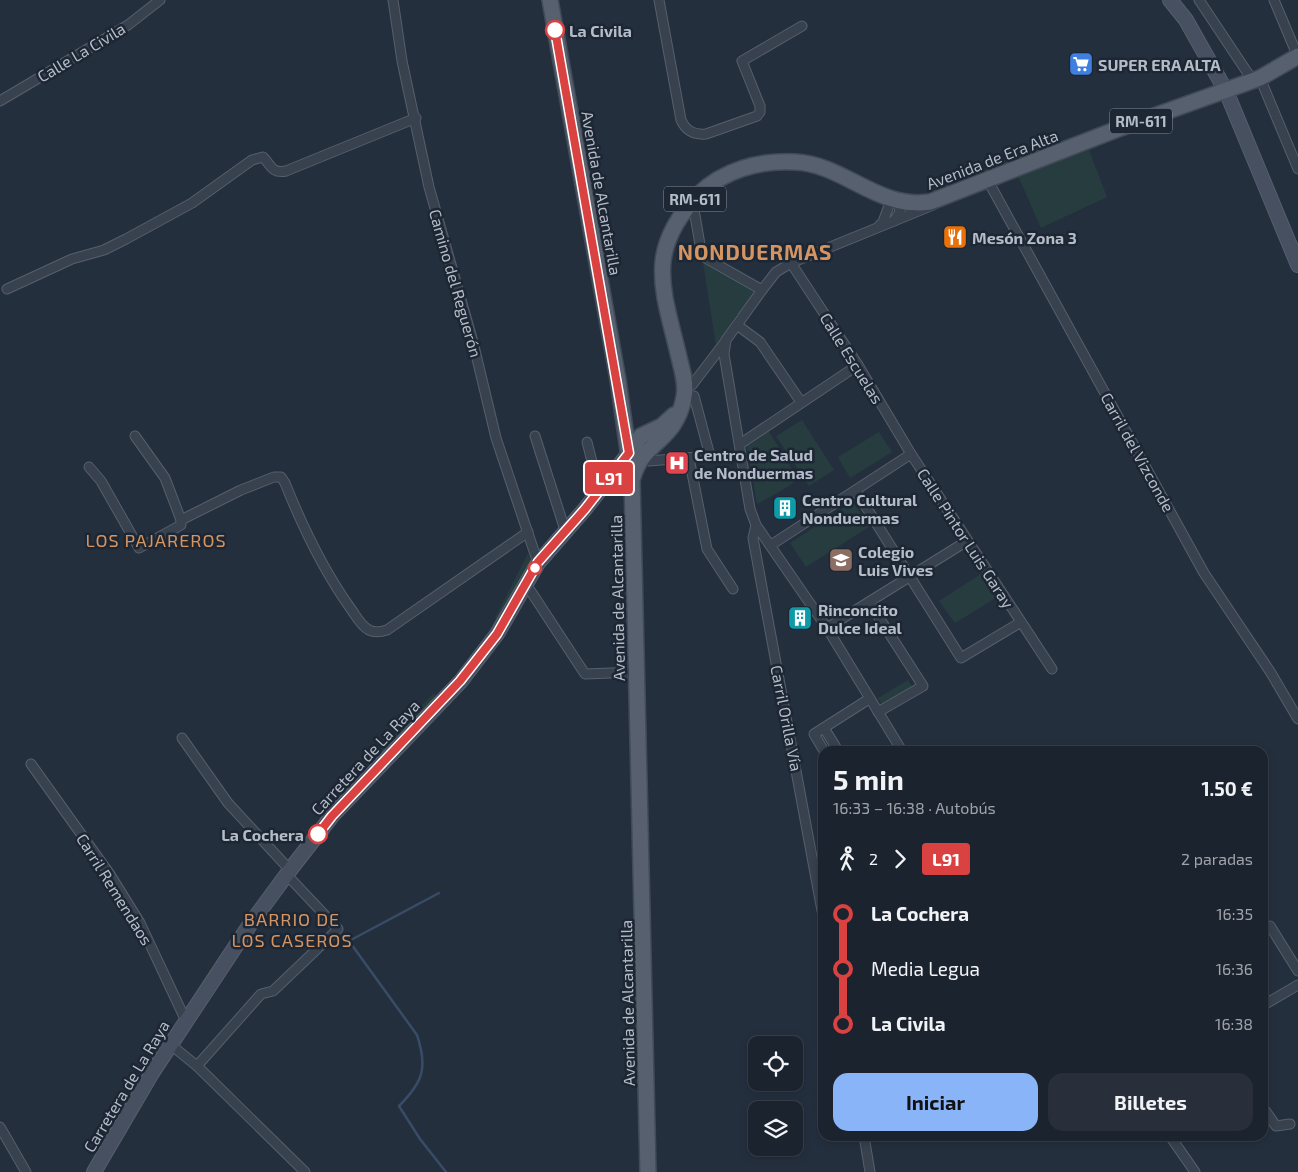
<!DOCTYPE html>
<html lang="es">
<meta charset="utf-8">
<style>
:root{--surface:#1b232e;--page:#282f3a;--text:#f1f3f6;--muted:#a0a4aa;--line:#39404a;--accent:#8ab4f8}
body{margin:0;font-family:"Exo 2",sans-serif;background:var(--page);color:var(--text);height:100vh;display:flex;flex-direction:column;font-size:19px;white-space:nowrap}
*{box-sizing:border-box;margin:0}
p{font-size:16px;color:var(--muted)}
.icon{flex:none;width:28px;height:28px;fill:none;stroke:currentColor;stroke-width:2;stroke-linecap:round;stroke-linejoin:round}
.map{position:relative;flex:1;overflow:hidden}
.drawer{position:absolute;left:818px;top:746px;width:450px;height:395px;display:flex;flex-direction:column;background:var(--surface);border-radius:15px;box-shadow:0 2px 8px #0003,0 0 0 1px var(--line)}
.drawer>*{flex:none}
.badge{padding:0 10px;border-radius:4px;font-size:18px;line-height:32px}
.tools{position:absolute;left:748px;top:1036px;display:grid;gap:10px}
.tools a{display:grid;place-items:center;width:55px;height:55px;border-radius:10px;background:var(--surface);box-shadow:0 2px 8px #0003,0 0 0 1px var(--line);font-size:25px}
.map>.badge{position:absolute;translate:-50% -50%;box-shadow:0 0 0 2px #fff}
.legs{display:flex;align-items:center;gap:8px;height:55px;padding:0 15px;font-size:16px}
.legs p{margin-inline-start:auto}
.headline{display:flex;align-items:center;justify-content:space-between;height:85px;padding:0 15px}
h1{font-size:28px;font-weight:700;line-height:38px}
.action{display:flex;gap:10px;margin-top:auto;padding:10px 15px}
.action a{flex:1;height:58px;border-radius:15px;background:var(--accent);color:#111;font-size:20px;font-weight:700;line-height:58px;text-align:center}
.action a+a{background:var(--page);color:var(--text)}
ul{padding:0 15px;list-style:none}
li{display:flex;align-items:center;gap:18px;height:55px;font-size:19px}
li i{display:grid;place-items:center;width:8px;height:100%;margin:0 6px;background:currentColor}
li i::after{content:'';width:12px;height:12px;margin:-6px;border:4px solid;border-radius:50%;background:var(--surface)}
li p{margin-inline-start:auto}
li:first-child i{background:linear-gradient(#0000 50%,currentColor 0)}
li:last-child i{background:linear-gradient(currentColor 50%,#0000 0)}
.map>svg:first-child{display:block}
.green{fill:#263c3f}
.lines{fill:none;stroke-linecap:round;stroke-linejoin:round}
.stream{stroke:#394c67;stroke-width:2.5}
.street-casing{stroke:#565f6c;stroke-width:11}
.secondary-casing{stroke:#565f6c;stroke-width:16}
.primary-casing{stroke:#414a57;stroke-width:18}
.street{stroke:#38414e;stroke-width:9}
.secondary{stroke:#465061;stroke-width:14}
.primary{stroke:#56606e;stroke-width:15}
.line-1-casing{stroke:#fff;stroke-width:11}
.line-1{stroke:#da4241;stroke-width:8}
.stop-1-dot{fill:#fff;stroke:#da4241;stroke-width:2.5}
.labels{text-anchor:middle;dominant-baseline:central;stroke-width:5;stroke-linejoin:round;paint-order:stroke}
.shield{fill:#1d2633;stroke:#878f9c;stroke-width:1}
.shield-label{font-size:15px;font-weight:bold;fill:#b4bcc9}
.stop-label{font-size:16px;font-weight:bold;fill:#b4bcc9;stroke:#1d2633;text-anchor:start}
.street-label{font-size:16px;fill:#b4bcc9;stroke:#1d2633}
.poi-label{font-size:16px;font-weight:bold;fill:#b4bcc9;stroke:#1d2633;text-anchor:start}
.neighbourhood-label{font-size:18px;letter-spacing:1px;fill:#d59563;stroke:#1d2633}
.district-label{font-size:21px;font-weight:bold;letter-spacing:1px;fill:#d59563;stroke:#1d2633}
</style>
<div class="map">
<svg width="1298" height="1172" viewBox="0 0 1298 1172">
<rect width="100%" height="100%" fill="#242f3e"/>
<g class="green">
<path d="M1089 150 1107 197 1041 228 1018 176Z"/>
<path d="M702 256 762 290 745 314H737L716 346Z"/>
<path d="M802 420 834 470 809 486 776 436Z"/>
<path d="M768 430 798 479 786 488 757 504 746 444Z"/>
<path d="M879 432 892 452 850 478 838 457Z"/>
<path d="M853 502 869 527 806 567 790 543Z"/>
<path d="M528 553 531 562 500 622 495 618Z"/>
<path d="M984 572 999 596 955 623 939 601Z"/>
<path d="M908 680 912 686 882 705 878 698Z"/>
<path d="M434 693 439 698 378 762 373 756Z"/>
</g>
<g class="lines">
<path class="stream" d="M439 893 349 941 417 1035C428 1068 423 1082 399 1106L420 1139 446 1172"/>
<defs>
<g id="street">
<path d="M393 0 402 61 429 187 473 342 496 438 538 563"/>
<path d="M659 0 681 120C686 131 694 135 706 134L757 116 760 112V106L742 61 802 26"/>
<path d="M1199 0 1253 81"/>
<path d="M1274 0 1298 57"/>
<path d="M1260 78 1298 169"/>
<path d="M0 101 128 25 160 0"/>
<path d="M987 179 1204 573 1271 673 1298 719"/>
<path d="M898 201 900 212 894 221 791 263 776 272 762 290 726 340 724 354 750 509 756 525 827 628 902 751"/>
<path d="M694 210 702 256 762 290"/>
<path d="M894 221 933 205"/>
<path d="M879 226 883 222 891 200"/>
<path d="M791 263 858 365 911 454 1052 669"/>
<path d="M7 289 72 259 104 250 126 239 192 203 252 160 263 157C271 165 272 174 286 171L416 118"/>
<path d="M737 325 760 342 801 402"/>
<path d="M692 385 725 342"/>
<path d="M135 436 165 478 181 520"/>
<path d="M535 436 565 530"/>
<path d="M587 442 599 489"/>
<path d="M740 444 858 365"/>
<path d="M689 458 707 549 733 589"/>
<path d="M640 459 649 461 710 456 694 396"/>
<path d="M89 467 101 481 139 548 181 525V520L241 490 274 477H281L285 483C303 528 323 570 351 609 356 616 361 626 369 630 375 633 381 632 387 630L528 532"/>
<path d="M856 491 961 658 1021 622"/>
<path d="M756 525 753 538 761 582 822 911"/>
<path d="M771 545 911 454"/>
<path d="M526 584 585 674 637 672"/>
<path d="M869 602 923 686 878 712"/>
<path d="M827 628 967 541"/>
<path d="M824 728 837 749 834 751"/>
<path d="M182 738 228 803 290 870"/>
<path d="M824 751 814 734 869 699"/>
<path d="M31 764 109 873 140 923 186 1021"/>
<path d="M1270 926 1298 971"/>
<path d="M1262 1006 1298 985"/>
<path d="M171 1045 197 1066 305 1172"/>
<path d="M197 1066 261 994 273 991 338 929 286 874"/>
<path d="M1262 1106 1276 1126 1290 1124"/>
<path d="M0 1127 26 1172"/>
<path d="M864 1136 870 1172"/>
<path d="M1170 1136 1195 1172"/>
</g>
<g id="secondary">
<path d="M1170 0 1186 20 1226 91 1298 265"/>
<path d="M94 1172 152 1073 251 923 290 870 332 816 461 681 497 634 538 563 585 509 629 453"/>
</g>
<g id="primary">
<path d="M550 0 618 380 632 479 648 1172"/>
<path d="M629 453 641 436 662 426 674 415"/>
<path d="M633 477C643 441 676 442 684 397 687 383 681 367 678 353 662 287 646 250 698 195 723 170 760 160 795 162 844 164 878 210 930 202L1115 130 1260 78 1298 56"/>
</g>
</defs>
<use href="#street" class="street-casing"/>
<use href="#secondary" class="secondary-casing"/>
<use href="#primary" class="primary-casing"/>
<use href="#street" class="street"/>
<use href="#secondary" class="secondary"/>
<use href="#primary" class="primary"/>
</g>
<g class="lines">
<defs>
<path id="line-1" d="M318 834 332 816 460 681 497 634 538 562 585 509 629 453 555 30"/>
</defs>
<use href="#line-1" class="line-1-casing"/>
<use href="#line-1" class="line-1"/>
</g>
<defs>
<symbol id="supermarket-square" viewBox="-11 -11 22 22"><rect x="-9" y="-9" width="18" height="18" rx="4" fill="#3f7fe0" stroke="#1d2633"/><path d="M-6-5.5h2.5l.6 2H6L4.5 2H-2.5L-4.4-4H-6ZM-1.5 3.2a1.3 1.3 0 1 0 .1 0ZM3 3.2a1.3 1.3 0 1 0 .1 0Z" fill="#fff"/></symbol>
<symbol id="restaurant-square" viewBox="-11 -11 22 22"><rect x="-9" y="-9" width="18" height="18" rx="4" fill="#e8710a" stroke="#1d2633"/><path d="M-5-6h1v4h1v-4h1v4h1v-4h1v5L-1.5 .5V6h-2V.5L-5-1ZM5-6V6H3V1.5H1.5Q1.5-4 5-6Z" fill="#fff"/></symbol>
<symbol id="hospital-square" viewBox="-11 -11 22 22"><rect x="-9" y="-9" width="18" height="18" rx="4" fill="#e0444e" stroke="#1d2633"/><path d="M-5-5h3v3.5h4V-5h3V5h-3V1.5h-4V5h-3Z" fill="#fff"/></symbol>
<symbol id="building-square" viewBox="-11 -11 22 22"><rect x="-9" y="-9" width="18" height="18" rx="4" fill="#0f9aa8" stroke="#1d2633"/><path d="M-4-6H4V6H1V3H-1V6H-4ZM-2.5-4.3h1.7v1.8h-1.7ZM.8-4.3h1.7v1.8H.8ZM-2.5-1h1.7V.8h-1.7ZM.8-1h1.7V.8H.8Z" fill="#fff"/></symbol>
<symbol id="school-square" viewBox="-11 -11 22 22"><rect x="-9" y="-9" width="18" height="18" rx="4" fill="#8d6e63" stroke="#1d2633"/><path d="M0-5L7-2L0 1L-7-2ZM-4 1L0 2.5L4 1V4Q0 6-4 4Z" fill="#fff"/></symbol>
</defs>
<g fill-rule="evenodd">
<use href="#supermarket-square" x="1067" y="50" width="28" height="28"/>
<use href="#restaurant-square" x="941" y="223" width="28" height="28"/>
<use href="#hospital-square" x="663" y="449" width="28" height="28"/>
<use href="#building-square" x="771" y="494" width="28" height="28"/>
<use href="#school-square" x="827" y="546" width="28" height="28"/>
<use href="#building-square" x="786" y="604" width="28" height="28"/>
</g>
<g class="stop-1-dot">
<circle cx="555" cy="30" r="9"/>
<circle cx="535" cy="568" r="6"/>
<circle cx="318" cy="834" r="9"/>
</g>
<g class="labels">
<g class="shield">
<rect x="1110" y="108.5" width="62" height="25" rx="4"/>
<rect x="664" y="186.5" width="62" height="25" rx="4"/>
</g>
<g class="shield-label">
<text x="1141" y="121">RM-611</text>
<text x="695" y="199">RM-611</text>
</g>
<g class="stop-label">
<text x="569" y="30">La Civila</text>
<text x="304" y="834" text-anchor="end">La Cochera</text>
</g>
<g class="street-label">
<text transform="translate(81 52) rotate(-31)">Calle La Civila</text>
<text transform="translate(992 159) rotate(-21)">Avenida de Era Alta</text>
<text transform="translate(602 193) rotate(80)">Avenida de Alcantarilla</text>
<text transform="translate(456 283) rotate(74)">Camino del Reguerón</text>
<text transform="translate(852 358) rotate(58)">Calle Escuelas</text>
<text transform="translate(1138 452) rotate(61)">Carril del Vizconde</text>
<text transform="translate(966 538) rotate(57)">Calle Pintor Luis Garay</text>
<text transform="translate(617 598) rotate(-91)">Avenida de Alcantarilla</text>
<text transform="translate(787 718) rotate(79)">Carril Orilla Vía</text>
<text transform="translate(365 757) rotate(-47)">Carretera de La Raya</text>
<text transform="translate(115 889) rotate(58)">Carril Remendaos</text>
<text transform="translate(627 1003) rotate(-91)">Avenida de Alcantarilla</text>
<text transform="translate(126 1086) rotate(-59)">Carretera de La Raya</text>
</g>
<g class="poi-label">
<text x="1098" y="64">SUPER ERA ALTA</text>
<text x="972" y="237">Mesón Zona 3</text>
<text x="694" y="454">Centro de Salud<tspan x="694" dy="18">de Nonduermas</tspan></text>
<text x="802" y="499">Centro Cultural<tspan x="802" dy="18">Nonduermas</tspan></text>
<text x="858" y="551">Colegio<tspan x="858" dy="18">Luis Vives</tspan></text>
<text x="818" y="609">Rinconcito<tspan x="818" dy="18">Dulce Ideal</tspan></text>
</g>
<g class="neighbourhood-label">
<text x="156" y="540">LOS PAJAREROS</text>
<text x="292" y="919">BARRIO DE<tspan x="292" dy="21">LOS CASEROS</tspan></text>
</g>
<g class="district-label">
<text x="755" y="251">NONDUERMAS</text>
</g>
</g>
</svg>
<div class="tools">
<a><svg class="icon" aria-label="locate" viewBox="0 0 24 24"><circle cx="12" cy="12" r="6"/><path d="M12 2v4M12 18v4M2 12h4M18 12h4"/></svg></a>
<a><svg class="icon" aria-label="layers" viewBox="0 0 24 24"><path d="M12 4l9 5-9 5-9-5zM3 14l9 5 9-5"/></svg></a>
</div>
<b class="badge" style="left:609px;top:478px;background:#da4241;color:#fff">L91</b>
<section class="drawer">
<div class="headline"><div><h1>5 min</h1><p>16:33 – 16:38 · Autobús</p></div><b>1.50 €</b></div>
<div class="legs"><svg class="icon" aria-label="walk" viewBox="0 0 24 24"><circle cx="13" cy="4" r="2"/><path d="M13 8l-2 6 4 7M11 14l-3 7M7 12l3-4h3l4 4"/></svg>2<svg class="icon" aria-label="forward" viewBox="0 0 24 24"><path d="M9 5l7 7-7 7"/></svg><b class="badge" style="background:#da4241;color:#fff">L91</b><p>2 paradas</p></div>
<ul>
<li><i style="color:#da4241"></i><b>La Cochera</b><p>16:35</p></li>
<li><i style="color:#da4241"></i><span>Media Legua</span><p>16:36</p></li>
<li><i style="color:#da4241"></i><b>La Civila</b><p>16:38</p></li>
</ul>
<div class="action"><a>Iniciar</a><a>Billetes</a></div>
</section>
</div>
